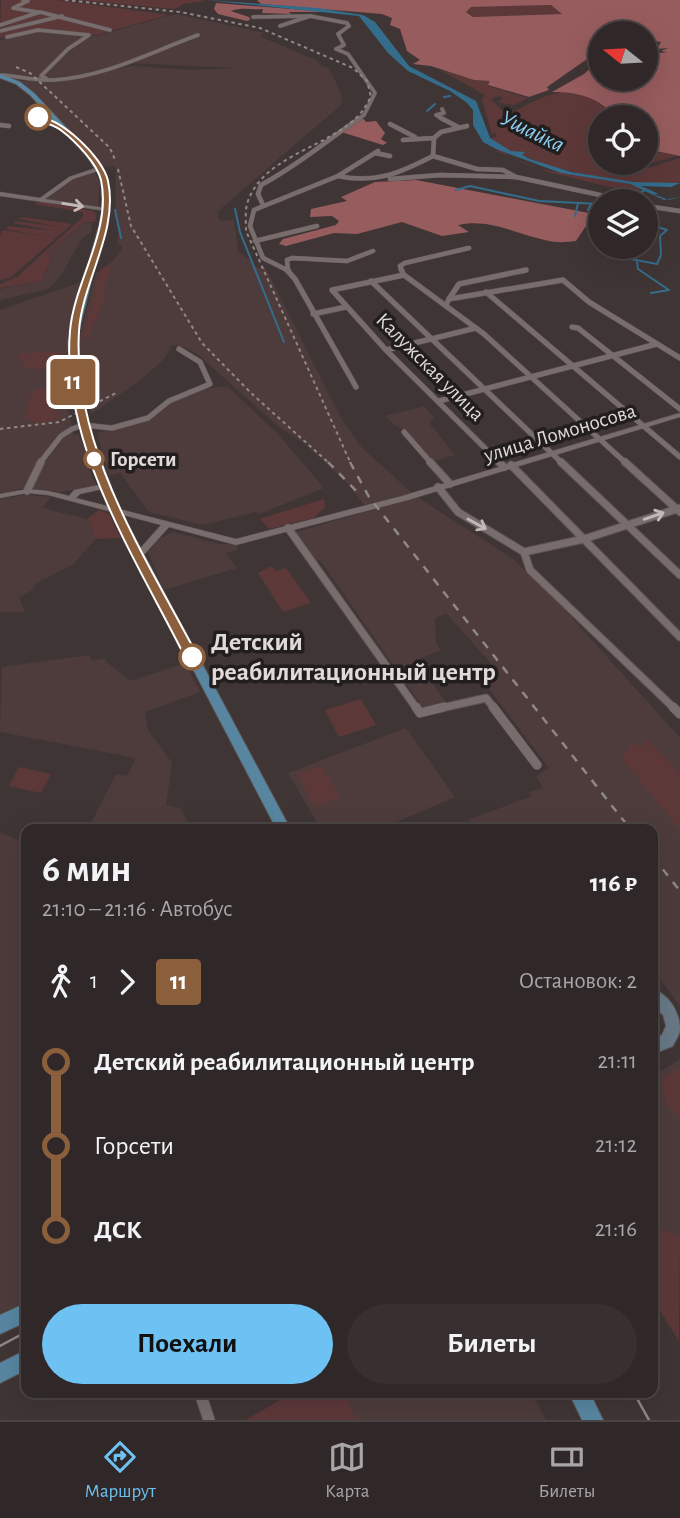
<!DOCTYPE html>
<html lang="ru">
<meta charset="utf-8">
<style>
:root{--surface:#302828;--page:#383030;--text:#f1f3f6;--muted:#a8a6a8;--line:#4b4445;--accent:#6ec2f3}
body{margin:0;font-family:"Alegreya Sans",sans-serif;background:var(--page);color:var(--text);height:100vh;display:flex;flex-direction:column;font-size:26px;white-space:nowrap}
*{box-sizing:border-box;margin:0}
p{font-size:23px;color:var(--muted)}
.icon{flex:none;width:38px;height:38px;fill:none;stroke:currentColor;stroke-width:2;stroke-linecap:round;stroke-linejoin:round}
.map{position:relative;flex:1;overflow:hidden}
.panel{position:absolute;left:21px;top:824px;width:637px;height:574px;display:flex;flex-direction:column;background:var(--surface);border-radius:14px;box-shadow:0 7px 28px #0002,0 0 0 2px var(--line)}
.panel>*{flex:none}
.badge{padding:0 14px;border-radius:5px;font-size:24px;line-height:46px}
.needle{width:46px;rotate:288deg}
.tools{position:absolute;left:588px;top:21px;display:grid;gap:14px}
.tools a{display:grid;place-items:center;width:70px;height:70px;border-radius:50%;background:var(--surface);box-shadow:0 7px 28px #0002,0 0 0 2px var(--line);font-size:35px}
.map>.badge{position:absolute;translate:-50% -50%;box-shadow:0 0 0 4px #fff}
.legs{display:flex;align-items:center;gap:10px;height:77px;padding:0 21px;font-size:23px}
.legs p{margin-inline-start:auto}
.overview{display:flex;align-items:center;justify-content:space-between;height:119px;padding:0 21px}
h1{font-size:38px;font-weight:700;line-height:52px}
.cta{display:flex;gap:14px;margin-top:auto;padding:14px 21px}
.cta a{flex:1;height:80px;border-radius:42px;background:var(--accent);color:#111;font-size:28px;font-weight:700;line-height:80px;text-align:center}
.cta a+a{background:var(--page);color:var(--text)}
ul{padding:0 21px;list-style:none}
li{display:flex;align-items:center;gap:24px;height:84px;font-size:26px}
li i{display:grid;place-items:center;width:10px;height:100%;margin:0 9px;background:currentColor}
li i::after{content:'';width:18px;height:18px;margin:-9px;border:5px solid;border-radius:50%;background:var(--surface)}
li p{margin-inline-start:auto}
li:first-child i{background:linear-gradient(#0000 50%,currentColor 0)}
li:last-child i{background:linear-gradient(currentColor 50%,#0000 0)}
.menu{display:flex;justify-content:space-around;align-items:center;height:98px;border-top:2px solid var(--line);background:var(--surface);font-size:19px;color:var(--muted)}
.menu a{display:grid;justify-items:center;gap:4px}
.menu .current{color:var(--accent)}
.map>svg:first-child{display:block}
.built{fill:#4e3c3c}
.green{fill:#5d3839}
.forest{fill:#975c5e;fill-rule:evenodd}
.water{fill:#346d8c}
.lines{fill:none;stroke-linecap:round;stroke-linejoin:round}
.stream{stroke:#346d8c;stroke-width:2}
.minor-far5-casing{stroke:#5a5151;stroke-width:4.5}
.minor-far4-casing{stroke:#5a5151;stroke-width:5}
.minor-far3-casing{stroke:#5a5151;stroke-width:6}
.minor-far2-casing{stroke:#5a5151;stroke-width:9}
.minor-far1-casing{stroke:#5a5151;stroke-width:10}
.minor-casing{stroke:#5a5151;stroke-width:13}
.tertiary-casing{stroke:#5a5151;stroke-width:1}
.secondary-casing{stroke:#5a5151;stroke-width:2}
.primary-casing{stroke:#5a5151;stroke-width:2}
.minor-far5{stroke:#786c6c;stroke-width:3.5}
.minor-far4{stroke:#786c6c;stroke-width:4.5}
.minor-far3{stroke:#786c6c;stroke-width:5}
.minor-far2{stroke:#786c6c;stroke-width:7}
.minor-far1{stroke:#786c6c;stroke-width:9}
.minor{stroke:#786c6c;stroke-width:11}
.tertiary{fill:#786c6c;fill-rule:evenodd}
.secondary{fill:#687986;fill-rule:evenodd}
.primary{fill:#5886a1;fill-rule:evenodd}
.tram{stroke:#908787;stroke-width:2.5}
.rail-far1{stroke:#908787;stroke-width:2;stroke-dasharray:3.5 3.5;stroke-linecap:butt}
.rail{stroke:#908787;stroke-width:2.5;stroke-dasharray:8 8;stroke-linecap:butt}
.primary-bridge-casing{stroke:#5a5151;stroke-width:10;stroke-linecap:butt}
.primary-bridge{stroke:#5886a1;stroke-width:9}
.oneway{stroke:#c2b9b9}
.line-1{fill:#8b5e3c;stroke:#fff;stroke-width:2}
.stop-1-dot{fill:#fff;stroke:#8b5e3c;stroke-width:3.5}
.labels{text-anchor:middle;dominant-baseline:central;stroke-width:7;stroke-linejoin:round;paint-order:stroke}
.far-street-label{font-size:21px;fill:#e1dada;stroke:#231e1e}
.far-stop-label{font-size:21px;font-weight:bold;fill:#e1dada;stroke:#231e1e;text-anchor:start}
.far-water-label{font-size:23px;font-style:italic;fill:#8dcef5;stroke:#231e1e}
.stop-label{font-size:26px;font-weight:bold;fill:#e1dada;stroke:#231e1e;text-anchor:start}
</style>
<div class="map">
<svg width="680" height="1420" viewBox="0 0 680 1420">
<rect width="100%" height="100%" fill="#403535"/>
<g class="built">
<path d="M176 14 265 33 259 36 318 61 322 67 328 68 335 80 342 96 341 105 217 212 220 221 234 220 238 251 258 268 265 267 342 420 362 448 412 493 364 505 349 485 304 443 279 427 196 353 181 346 172 345 164 359 141 380 91 414 80 382 78 343 96 273 113 261 123 247 118 244 119 228 115 210 116 169 114 166 103 167 37 94 21 81 63 80 133 66 192 70 237 68 129 63 71 77 38 78 0 72V40L36 30 96 36Z"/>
<path d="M93 171 100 180 98 207 46 199 73 178Z"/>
<path d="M84 223H92L91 233 82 238 60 277 48 289 0 300V289L41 281 53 260 47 253Z"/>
<path d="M82 282 69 329 66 371 69 400 66 402 74 435 78 434 85 448V460L96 485 61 492 27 488 0 493V310Z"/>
<path d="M227 386 277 433 324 488 259 514 256 512 203 525 149 512 120 473 109 476 97 433 148 419 171 401 202 389Z"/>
<path d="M424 406 434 418 429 423 455 455 434 461 406 431 394 425 386 416Z"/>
<path d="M25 495 51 497 42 508 87 519 96 539 72 565 35 584 34 589 19 597 25 612H0V499Z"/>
<path d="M417 497 513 559 563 608 680 738V1006L653 969V830L474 829 468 820 532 796 530 792 543 788 536 776 549 768 479 676 496 669 446 613 435 618 436 644 441 650 416 660 447 704 423 708 320 560 316 561 296 532Z"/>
<path d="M173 532 219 544H237L238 550 226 553 237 568 164 590 148 552 159 539Z"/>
<path d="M90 655 91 661 106 658V662L131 681 185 663 200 692 145 712 148 730 172 763 166 805 180 808 192 829H88L116 774 127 776 136 758 0 732 2 667Z"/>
<path d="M406 728 455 797 380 829H321L288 773Z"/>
<path d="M0 832 26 844V1301L0 1314Z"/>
<path d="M680 1059V1236L653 1227V1071L660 1072Z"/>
<path d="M292 1393H532L546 1420H246Z"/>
</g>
<g class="green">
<path d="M57 0 169 15 96 35 40 29 0 38 1 0Z"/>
<path d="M75 0H201L204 1 183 4 175 9Z"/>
<path d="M551 5C563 15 601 15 619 17L599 27 593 23 598 20 572 16 583 17V13L473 17 466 11 471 7Z"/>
<path d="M439 69 474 80 491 81 488 86 528 98 514 105 497 102 503 99 500 96 491 99 504 112 501 119 508 120 497 131 510 120 507 115C547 94 579 74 616 117H600V163H646V149L677 156 638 167 648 168 680 158V183C630 187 529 169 490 138L496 137V133L492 134 482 100 485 95Z"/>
<path d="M494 150 503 151C541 182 602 169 643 190L630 192 548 172Z"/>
<path d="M39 201 93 211 96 215 95 222H85L47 253 52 260 41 281 0 288V284L17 277 84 216 82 212 35 204Z"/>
<path d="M22 217 72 224 10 278 0 280V235L3 230 49 237 5 229 9 226 54 231 13 223 15 221 60 227 19 219Z"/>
<path d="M105 267H111L102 296 106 297 87 338 82 340 100 271Z"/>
<path d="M54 351 62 353 57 364 41 369H25L17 354Z"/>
<path d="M39 388H47L51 402 62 418 37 424 31 419 24 418 31 393Z"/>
<path d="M324 499 325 507 314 518 269 529 260 519Z"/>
<path d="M99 510 109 514 121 538 96 539 87 519Z"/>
<path d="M271 566 276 571 286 568 311 603 283 612 258 573Z"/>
<path d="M361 699 376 725 339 737 325 710Z"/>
<path d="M647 738 680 774V830L621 757 629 750V743L642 747Z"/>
<path d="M321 765 340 797 315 807 297 774Z"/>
<path d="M19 767 51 774 41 793 9 786Z"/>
<path d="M680 1067V1118L665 1102 662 1079Z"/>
<path d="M653 1227 680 1236 679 1341 653 1300Z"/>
<path d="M292 1393H345L356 1420H246Z"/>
</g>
<g class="forest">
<path d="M257 0H680V156L646 149V117H616C598 97 579 92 552 92L584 74 600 59V79H646V55L667 52 661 51 668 48 657 49 661 42 646 40V33H600V50L547 87 549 90 529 97 488 85 490 81 474 80 431 66 413 64 420 60 407 51 400 29 390 25 392 18 382 14 261 4ZM551 5 562 14 473 17 466 12 471 7Z"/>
<path d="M216 3 330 12H289L291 14 262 13 263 9C253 10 242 7 231 11L249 17 250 20 247 21 218 14 214 9Z"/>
<path d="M362 117 366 122 376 121 385 133 381 139 387 143 383 145 341 132Z"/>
<path d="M416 180 594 214 576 241C568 242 557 243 549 241 519 235 490 218 458 225L469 232 442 236 402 222 357 234 334 233 286 246 279 244 283 239 336 225 339 221 332 216 310 217 311 209 347 201 341 197 375 182Z"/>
</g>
<path class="water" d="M206 0 318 8 363 15 375 22 409 66 476 101 490 138 511 151 525 152 522 155 530 159 571 172 634 182 680 183 671 187 641 186 659 194H653L669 200 680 197 664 200 630 184 561 173 496 149 483 142 473 125V110L466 102 450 91 408 71 388 53 359 16Z"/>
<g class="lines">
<g class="stream">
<path d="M444 97 450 96"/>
<path d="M427 111 435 104"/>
<path d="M456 190 470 186 539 201 600 204"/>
<path d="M617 201 644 191"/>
<path d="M591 204 588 210 600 215"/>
<path d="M235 209 240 232 284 342"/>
<path d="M115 210 121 238"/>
<path d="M575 216 578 203"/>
<path d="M620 257 657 264 661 255 660 236 667 230 646 223"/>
<path d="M637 262 638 269 669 290 651 293"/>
</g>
<defs>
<g id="minor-far5">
<path d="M23 0 28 1 13 8 37 12"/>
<path d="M253 17 310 16 347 23 349 26 338 34 344 45 336 49 348 54 375 93 364 115 357 120"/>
<path d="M0 25 40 12 110 30"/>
<path d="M280 26 310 16"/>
<path d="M0 31 62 16"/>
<path d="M7 37 38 30 89 35 68 49 41 76 46 78"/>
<path d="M0 75C18 76 36 81 54 80 105 77 151 52 198 35"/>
<path d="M442 109 444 113 436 115 444 120"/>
</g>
<g id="minor-far4">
<path d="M441 118 458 127"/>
<path d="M390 124 415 137"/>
<path d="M0 125 9 126"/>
<path d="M403 140 434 138 441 132 467 126"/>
<path d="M375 153 390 156"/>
<path d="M433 156 477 169 503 170 516 177 600 195 614 201"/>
<path d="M338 176C375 184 400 173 433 156L434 138"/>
<path d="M390 179 440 175 516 177"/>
<path d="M263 205 258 194 261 185C297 166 326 141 360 118"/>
<path d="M646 206 680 211"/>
<path d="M255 241 317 226"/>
<path d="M288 270 287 260 292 258 347 261 373 251"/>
<path d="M289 271 263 258 250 226 254 210 338 176 378 151"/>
<path d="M402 271 400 266 405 263 469 248"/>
<path d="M522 271 526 270"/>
</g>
<g id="minor-far3">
<path d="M286 269 295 279 356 387"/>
<path d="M401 269 404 275"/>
<path d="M404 275 484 334 627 464"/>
<path d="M404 275 332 290 386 350 501 464"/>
<path d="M371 281 563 464"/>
<path d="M486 292 680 457"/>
<path d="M449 299 459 284 526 270"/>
<path d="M446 305 449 299 563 280 589 302 680 358"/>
<path d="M313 314 346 307"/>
<path d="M572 327 578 328 680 409"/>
<path d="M386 350 476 328"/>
<path d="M439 401 657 344"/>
<path d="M404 432 432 464"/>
<path d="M39 464 61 436 72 429 83 425 112 428 148 418 169 401 210 384 200 362 179 349"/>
</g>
<g id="minor-far2">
<path d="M430 462 450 484"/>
<path d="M499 462 504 467"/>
<path d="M561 462 680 575"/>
<path d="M625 462 680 512"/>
<path d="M511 465 680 637"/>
<path d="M438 487 458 512 524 552 530 570 675 709"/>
<path d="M27 491 41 462"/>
<path d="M288 528 417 709"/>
<path d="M524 552 584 539 680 508"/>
<path d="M437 709 486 698 495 709"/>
</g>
<g id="minor-far1">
<path d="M416 707 420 713 444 707"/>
<path d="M493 707 537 765"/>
<path d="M673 707 680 714"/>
</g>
<path id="minor" d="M200 1393 209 1420"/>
<g id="tertiary">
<path d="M99 167 101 168V170L73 179 45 199 105 208 108 210 107 211 0 196V192L40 198 69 177Z"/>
<path d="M680 413V417L408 500 236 545 169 527 141 558H135L134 556 135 554 161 525 48 495 27 493 0 498V494C29 488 40 488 69 496L74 490 104 484H107V488L80 494 76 498 236 539 402 496Z"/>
</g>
<path id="secondary" d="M653 989C669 995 680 1012 680 1030 679 1036 675 1041 673 1046L653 1054V1038L662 1035 666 1026 663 1015 653 1006Z"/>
<g id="primary">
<path d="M0 74 20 82 34 93 91 154 108 180V214L76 343 81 400 77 403 73 400 68 343 102 214V180L87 156 30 95 16 84 0 78Z"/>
<path d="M86 430 91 433 120 510 291 830H277L110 510 81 433Z"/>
<path d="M26 1303V1322L0 1334V1315Z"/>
<path d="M26 1350V1370L0 1383V1363Z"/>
<path d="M569 1393H590L603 1420H582Z"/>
</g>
</defs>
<use href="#minor-far5" class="minor-far5-casing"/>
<use href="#minor-far4" class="minor-far4-casing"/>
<use href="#minor-far3" class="minor-far3-casing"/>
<use href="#minor-far2" class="minor-far2-casing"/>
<use href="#minor-far1" class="minor-far1-casing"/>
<use href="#minor" class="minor-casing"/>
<use href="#tertiary" class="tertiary-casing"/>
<use href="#secondary" class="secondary-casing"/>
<use href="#primary" class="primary-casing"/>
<use href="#minor-far5" class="minor-far5"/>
<use href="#minor-far4" class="minor-far4"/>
<use href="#minor-far3" class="minor-far3"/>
<use href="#minor-far2" class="minor-far2"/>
<use href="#minor-far1" class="minor-far1"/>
<use href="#minor" class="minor"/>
<use href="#tertiary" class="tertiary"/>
<use href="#secondary" class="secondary"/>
<use href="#primary" class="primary"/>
<g class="tram">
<path d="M0 1346 26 1332"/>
<path d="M634 1393 649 1420"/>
</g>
<g class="rail-far1">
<path d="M65 0 180 12 260 28 353 68 367 81 371 97C367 103 364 110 359 115 327 149 262 155 247 204 245 212 246 223 246 231L351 464"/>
<path d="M16 67 30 73 110 148 116 162"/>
<path d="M118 169 131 226 202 343 251 393 330 464"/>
<path d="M0 429 59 422 118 392"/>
</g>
<g class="rail">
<path d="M328 462 361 496"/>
<path d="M350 462 369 497 631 830"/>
<path d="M653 857 680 891"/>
</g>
<defs>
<path id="primary-bridge" d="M77 400 86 433"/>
</defs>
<use href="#primary-bridge" class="primary-bridge-casing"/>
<use href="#primary-bridge" class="primary-bridge"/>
</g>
<defs><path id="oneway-shaft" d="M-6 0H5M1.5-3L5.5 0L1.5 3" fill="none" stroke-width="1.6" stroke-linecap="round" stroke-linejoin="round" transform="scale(1.75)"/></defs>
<g class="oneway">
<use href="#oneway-shaft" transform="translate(73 205) rotate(9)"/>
<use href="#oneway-shaft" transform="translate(654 516) rotate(-19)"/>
<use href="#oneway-shaft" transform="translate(477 524) rotate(29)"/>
</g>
<path class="line-1" d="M36 116C60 117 103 157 108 181 119 231 82 282 79 331 72 448 146 557 198 657L192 662 185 657C136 559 60 444 70 331 74 282 112 231 101 180 97 163 75 141 62 131 54 124 40 123 36 116Z"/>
<g class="stop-1-dot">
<circle cx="38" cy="117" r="12"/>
<circle cx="94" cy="459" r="9"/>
<circle cx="192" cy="657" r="12"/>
</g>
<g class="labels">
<g class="far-street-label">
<text transform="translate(430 367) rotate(45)">Калужская улица</text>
<text transform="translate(560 433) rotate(-17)">улица Ломоносова</text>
</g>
<g class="far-stop-label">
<text x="110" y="459">Горсети</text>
</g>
<g class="far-water-label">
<text transform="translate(532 132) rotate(26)">Ушайка</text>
</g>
<g class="stop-label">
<text x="211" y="642">Детский<tspan x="211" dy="30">реабилитационный центр</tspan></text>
</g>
</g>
</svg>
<div class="tools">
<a><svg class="needle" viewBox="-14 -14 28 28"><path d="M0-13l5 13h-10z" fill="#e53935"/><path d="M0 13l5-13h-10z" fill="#a8a6a8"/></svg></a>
<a><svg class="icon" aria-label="locate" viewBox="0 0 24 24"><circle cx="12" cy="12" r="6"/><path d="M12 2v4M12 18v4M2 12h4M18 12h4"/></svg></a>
<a><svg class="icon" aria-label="layers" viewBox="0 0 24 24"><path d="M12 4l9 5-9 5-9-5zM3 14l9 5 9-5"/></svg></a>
</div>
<b class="badge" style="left:73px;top:382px;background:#8b5e3c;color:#fff">11</b>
<section class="panel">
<div class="overview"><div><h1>6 мин</h1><p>21:10 – 21:16 · Автобус</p></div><b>116 ₽</b></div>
<div class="legs"><svg class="icon" aria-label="walk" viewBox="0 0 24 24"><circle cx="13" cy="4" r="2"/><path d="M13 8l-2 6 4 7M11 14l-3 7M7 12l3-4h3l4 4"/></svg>1<svg class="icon" aria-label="forward" viewBox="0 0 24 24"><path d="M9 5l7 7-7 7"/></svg><b class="badge" style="background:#8b5e3c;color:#fff">11</b><p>Остановок: 2</p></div>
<ul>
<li><i style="color:#8b5e3c"></i><b>Детский реабилитационный центр</b><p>21:11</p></li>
<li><i style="color:#8b5e3c"></i><span>Горсети</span><p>21:12</p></li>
<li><i style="color:#8b5e3c"></i><b>ДСК</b><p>21:16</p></li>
</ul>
<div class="cta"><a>Поехали</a><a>Билеты</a></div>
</section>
</div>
<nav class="menu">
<a class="current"><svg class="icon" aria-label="directions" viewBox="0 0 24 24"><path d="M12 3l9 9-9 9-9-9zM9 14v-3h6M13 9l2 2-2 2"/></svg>Маршрут</a>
<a><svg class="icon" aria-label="map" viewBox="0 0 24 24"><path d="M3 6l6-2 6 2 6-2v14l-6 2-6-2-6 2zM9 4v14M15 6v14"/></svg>Карта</a>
<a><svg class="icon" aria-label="tickets" viewBox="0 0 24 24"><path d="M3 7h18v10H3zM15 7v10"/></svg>Билеты</a>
</nav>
